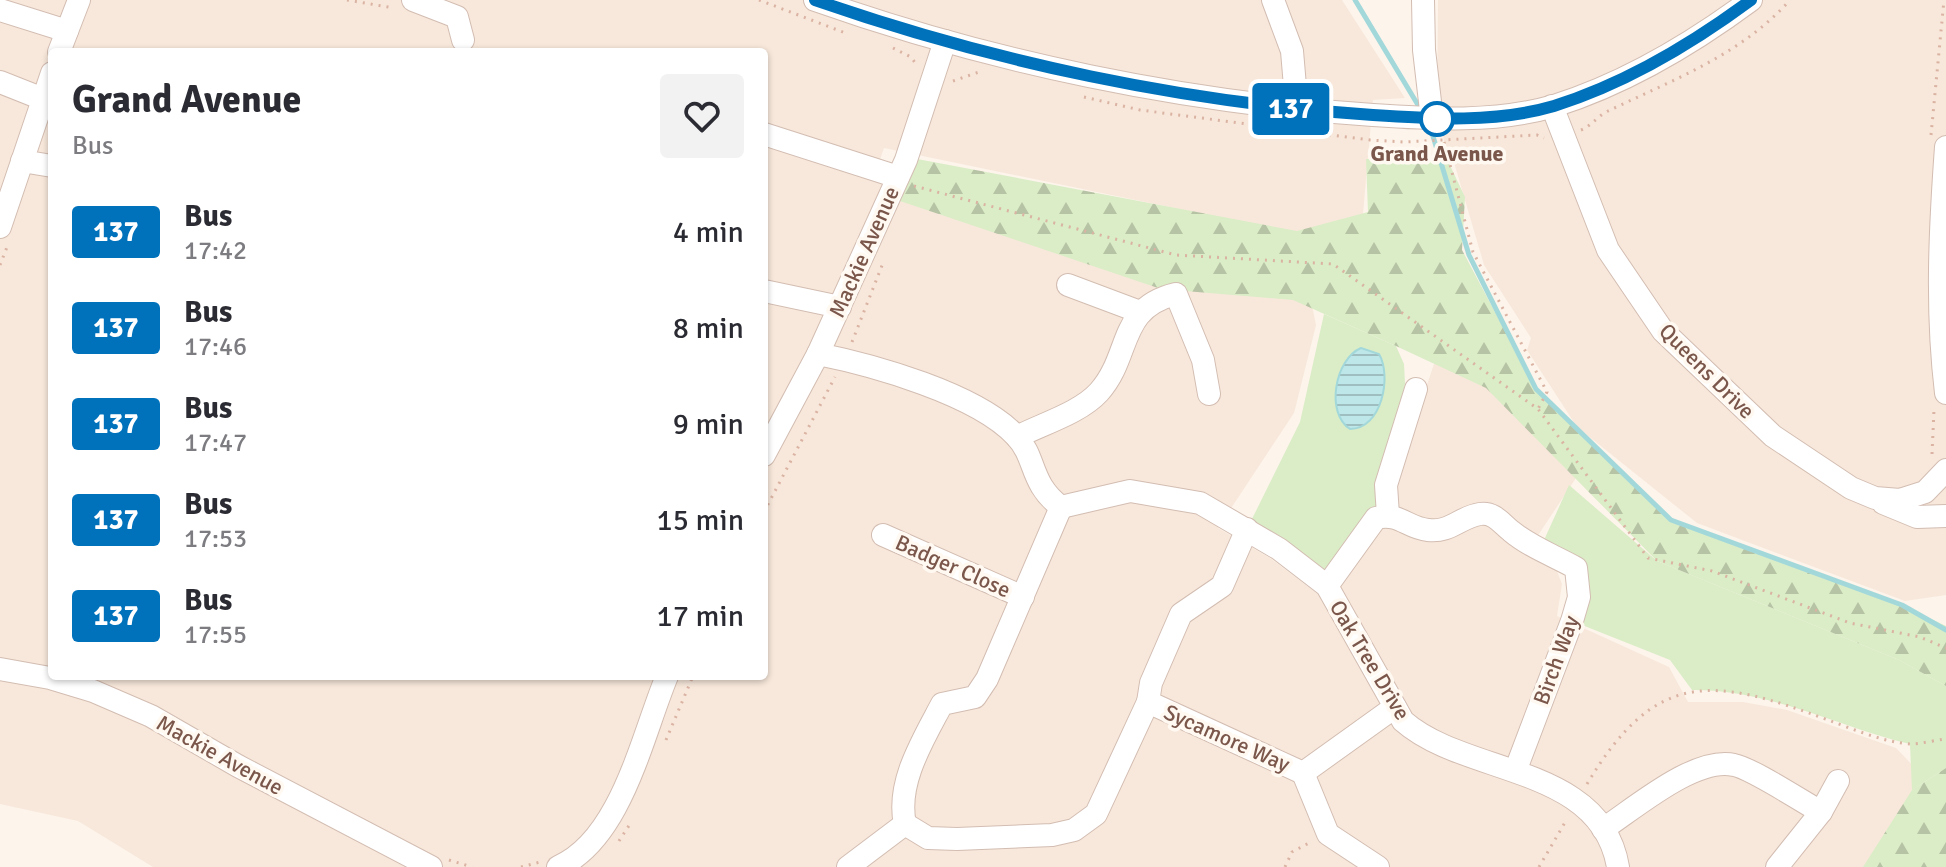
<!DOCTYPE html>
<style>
:root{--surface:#fff;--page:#f2f2f3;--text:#2b2b33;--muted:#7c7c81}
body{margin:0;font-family:Signika,sans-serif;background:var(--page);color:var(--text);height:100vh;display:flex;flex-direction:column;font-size:30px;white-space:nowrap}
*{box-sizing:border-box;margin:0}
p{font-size:26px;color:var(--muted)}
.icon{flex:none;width:44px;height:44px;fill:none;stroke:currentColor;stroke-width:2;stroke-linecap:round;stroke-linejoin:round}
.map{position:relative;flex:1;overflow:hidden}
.side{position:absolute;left:48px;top:48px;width:720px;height:632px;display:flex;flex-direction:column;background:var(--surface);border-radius:8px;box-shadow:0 2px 6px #0004}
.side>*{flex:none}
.badge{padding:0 16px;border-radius:6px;font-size:28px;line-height:52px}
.map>.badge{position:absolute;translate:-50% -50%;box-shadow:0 0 0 4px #fff}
.round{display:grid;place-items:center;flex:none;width:84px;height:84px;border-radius:8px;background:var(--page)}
.overview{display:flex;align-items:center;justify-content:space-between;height:136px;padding:0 24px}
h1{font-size:38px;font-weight:700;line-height:60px}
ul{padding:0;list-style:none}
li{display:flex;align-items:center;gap:24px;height:96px;padding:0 24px}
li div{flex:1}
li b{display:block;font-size:30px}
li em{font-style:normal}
li .badge{min-width:88px;font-weight:700;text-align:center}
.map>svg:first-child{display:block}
.residential{fill:#f8e8db;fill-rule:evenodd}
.green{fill:#daedc7}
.forest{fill:url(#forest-firs)}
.water{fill:url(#water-rules);stroke:#a3d8db;stroke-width:2}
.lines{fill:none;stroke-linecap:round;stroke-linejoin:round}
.stream{stroke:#a3d8db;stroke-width:5}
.minor-casing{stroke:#d3bdb2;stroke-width:24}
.path{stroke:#dab3a3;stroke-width:3;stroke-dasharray:2 6;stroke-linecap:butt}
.minor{stroke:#fff;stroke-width:22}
.line-casing{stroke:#fff;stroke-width:18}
.line{stroke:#0072bc;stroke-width:12}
.stop-dot{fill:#fff;stroke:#0072bc;stroke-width:4}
.labels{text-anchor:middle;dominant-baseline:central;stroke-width:7;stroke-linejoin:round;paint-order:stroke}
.stop-label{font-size:22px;font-weight:bold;fill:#7b574b;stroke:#fff9f2}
.street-label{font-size:22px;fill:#7b574b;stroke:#fff9f2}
</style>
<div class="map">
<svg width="1946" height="867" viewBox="0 0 1946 867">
<defs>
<pattern id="forest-firs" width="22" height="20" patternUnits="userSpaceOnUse" patternTransform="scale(2)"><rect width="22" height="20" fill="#daedc7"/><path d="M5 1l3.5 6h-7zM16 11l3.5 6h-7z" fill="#b6c3a4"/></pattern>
<pattern id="water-rules" width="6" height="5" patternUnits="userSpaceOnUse" patternTransform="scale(2)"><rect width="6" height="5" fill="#bde7e9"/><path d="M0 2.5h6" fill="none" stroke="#9fbebf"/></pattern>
</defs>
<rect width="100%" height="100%" fill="#fdf4eb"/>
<g class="residential">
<path d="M0 0H1342L1405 98 1373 100 1362 225 1305 235 884 148 875 174 1311 300 1316 325 1294 413 1218 528 1270 558 1323 598 1386 524 1394 483 1435 361 1487 384 1578 475 1527 552 1555 566 1562 584 1557 616 1669 667 1688 702H1743L1787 710 1896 748 1924 777 1864 867H153L78 821 0 804ZM52 52H764V676H52Z"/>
<path d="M1438 0H1946V595L1905 601 1697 523 1577 427 1527 350 1531 338 1484 265 1453 159 1444 141 1437 105Z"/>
</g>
<g class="green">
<path d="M1324 314 1396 346 1404 364 1405 384 1376 518 1327 586 1247 529 1300 422Z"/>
<path d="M1569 485 1657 561 1899 660 1946 686V768L1912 790 1910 744C1836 726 1769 689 1692 690L1670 660 1572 621 1579 583 1540 549Z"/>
</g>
<g class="forest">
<path d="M896 155 1297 231 1368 212 1366 159 1446 157 1465 197 1462 250 1536 389 1671 520 1902 605 1946 626V686L1899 660 1657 561 1486 388 1396 346 1293 300 1161 289 900 201Z"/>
<path d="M1946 768V867H1863L1912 790Z"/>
</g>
<path class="water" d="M1361 348 1379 354C1392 376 1382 429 1350 429 1325 413 1335 359 1361 348Z"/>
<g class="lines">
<g class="stream">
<path d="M1355 0 1418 105"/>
<path d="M1432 133 1469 255 1536 389 1671 520 1902 605 1946 630"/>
</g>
<defs>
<g id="minor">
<path d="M413 0 457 17 463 40"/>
<path d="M815 0C990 62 1187 103 1373 115 1432 119 1496 123 1554 106 1624 84 1693 43 1751 0"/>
<path d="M1273 0 1292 51 1297 110"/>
<path d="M1423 0 1424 50 1432 119"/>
<path d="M0 10 67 31"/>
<path d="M59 52 79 0"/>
<path d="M0 82 43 99"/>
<path d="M1552 106 1608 250 1663 331 1773 436 1851 488 1875 498 1900 500 1925 492 1946 470"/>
<path d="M764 134 898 177"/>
<path d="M1946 147C1940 229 1936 310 1946 393"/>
<path d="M22 161 52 166"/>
<path d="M0 227 52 73"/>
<path d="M1068 285 1140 312"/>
<path d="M764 291 840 307"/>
<path d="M818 354C873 365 977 394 1016 436 1037 458 1029 483 1061 507L1130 491 1200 503 1279 549 1327 586 1403 721C1465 776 1601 764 1618 867"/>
<path d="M1017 437C1042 424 1080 413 1099 392 1132 355 1117 308 1176 294L1203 360 1209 394"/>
<path d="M764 455 818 354 906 160 945 41"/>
<path d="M1883 503 1917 517 1946 516"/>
<path d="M1061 507 987 679 975 697 942 704C923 740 896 783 905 824L928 838 957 839 1052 835 1074 830 1096 814 1148 702"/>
<path d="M1388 515 1386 485 1416 389"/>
<path d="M1247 529 1222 586 1181 614 1151 683 1148 702 1303 773 1395 707"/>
<path d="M883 535 1023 597"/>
<path d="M1327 586 1376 518C1399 512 1407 528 1428 530 1450 533 1460 517 1480 514 1494 512 1501 523 1511 531 1530 547 1555 556 1576 568L1579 597 1572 621 1516 769"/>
<path d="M0 669 50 678 93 691 151 716 238 766 431 867"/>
<path d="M1303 773 1328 834 1378 867"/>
<path d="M1603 829C1634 809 1695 756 1734 765 1751 768 1803 802 1821 812"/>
<path d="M558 867C621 840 642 736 667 676"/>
<path d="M848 867 905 824"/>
<path d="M1777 867 1821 812 1838 781"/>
</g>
</defs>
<use href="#minor" class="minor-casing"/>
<g class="path">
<path d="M347 0 394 8"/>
<path d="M759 0 848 34"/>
<path d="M893 48 911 57 916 64"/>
<path d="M953 81 979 72"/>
<path d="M1084 97 1140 110 1370 140 1404 142 1537 135 1544 138"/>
<path d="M1581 130C1591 126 1597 117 1606 112 1672 80 1740 56 1790 0"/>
<path d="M1931 135 1944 0"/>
<path d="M1444 142 1473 252 1547 392 1538 409"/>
<path d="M914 186 1176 255 1333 264 1538 409 1648 558 1712 571 1850 623 1920 637 1946 648"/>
<path d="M0 265 7 247"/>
<path d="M852 342 883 263"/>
<path d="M1932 454 1934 410"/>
<path d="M764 512 835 377"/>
<path d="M52 625V628"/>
<path d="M666 740 693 676"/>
<path d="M1587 784C1656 668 1714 677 1828 720 1853 729 1883 742 1910 744 1921 744 1935 740 1946 739"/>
<path d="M619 841 630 824"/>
<path d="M449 860 472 867"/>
<path d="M521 867 540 862"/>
<path d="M1285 867 1292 852 1309 843"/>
<path d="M1539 867 1567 819"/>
</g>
<use href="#minor" class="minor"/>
</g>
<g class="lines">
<defs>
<path id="line" d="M815 0C993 62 1185 103 1373 115 1432 119 1496 123 1554 106 1624 84 1693 43 1751 0"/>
</defs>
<use href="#line" class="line-casing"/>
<use href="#line" class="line"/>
</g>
<circle class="stop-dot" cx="1437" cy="119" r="16"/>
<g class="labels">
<g class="stop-label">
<text x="1437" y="153">Grand Avenue</text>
</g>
<g class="street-label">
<text transform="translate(864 252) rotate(-66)">Mackie Avenue</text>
<text transform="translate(1707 371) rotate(45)">Queens Drive</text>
<text transform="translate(953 566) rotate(24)">Badger Close</text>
<text transform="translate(1370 660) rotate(59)">Oak Tree Drive</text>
<text transform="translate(1556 660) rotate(-70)">Birch Way</text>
<text transform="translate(1227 738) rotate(24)">Sycamore Way</text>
<text transform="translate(220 755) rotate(29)">Mackie Avenue</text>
</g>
</g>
</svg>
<b class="badge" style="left:1291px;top:109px;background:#0072bc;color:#fff">137</b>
<section class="side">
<div class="overview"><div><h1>Grand Avenue</h1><p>Bus</p></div><a class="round"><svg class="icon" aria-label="heart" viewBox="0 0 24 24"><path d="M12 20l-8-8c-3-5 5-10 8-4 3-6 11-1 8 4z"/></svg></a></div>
<ul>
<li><span class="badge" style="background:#0072bc;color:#fff">137</span><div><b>Bus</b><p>17:42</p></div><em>4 min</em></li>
<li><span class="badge" style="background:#0072bc;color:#fff">137</span><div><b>Bus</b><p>17:46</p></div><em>8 min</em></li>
<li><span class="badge" style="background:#0072bc;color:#fff">137</span><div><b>Bus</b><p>17:47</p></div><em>9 min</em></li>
<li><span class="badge" style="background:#0072bc;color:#fff">137</span><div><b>Bus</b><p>17:53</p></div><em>15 min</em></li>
<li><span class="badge" style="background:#0072bc;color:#fff">137</span><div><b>Bus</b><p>17:55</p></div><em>17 min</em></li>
</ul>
</section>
</div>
